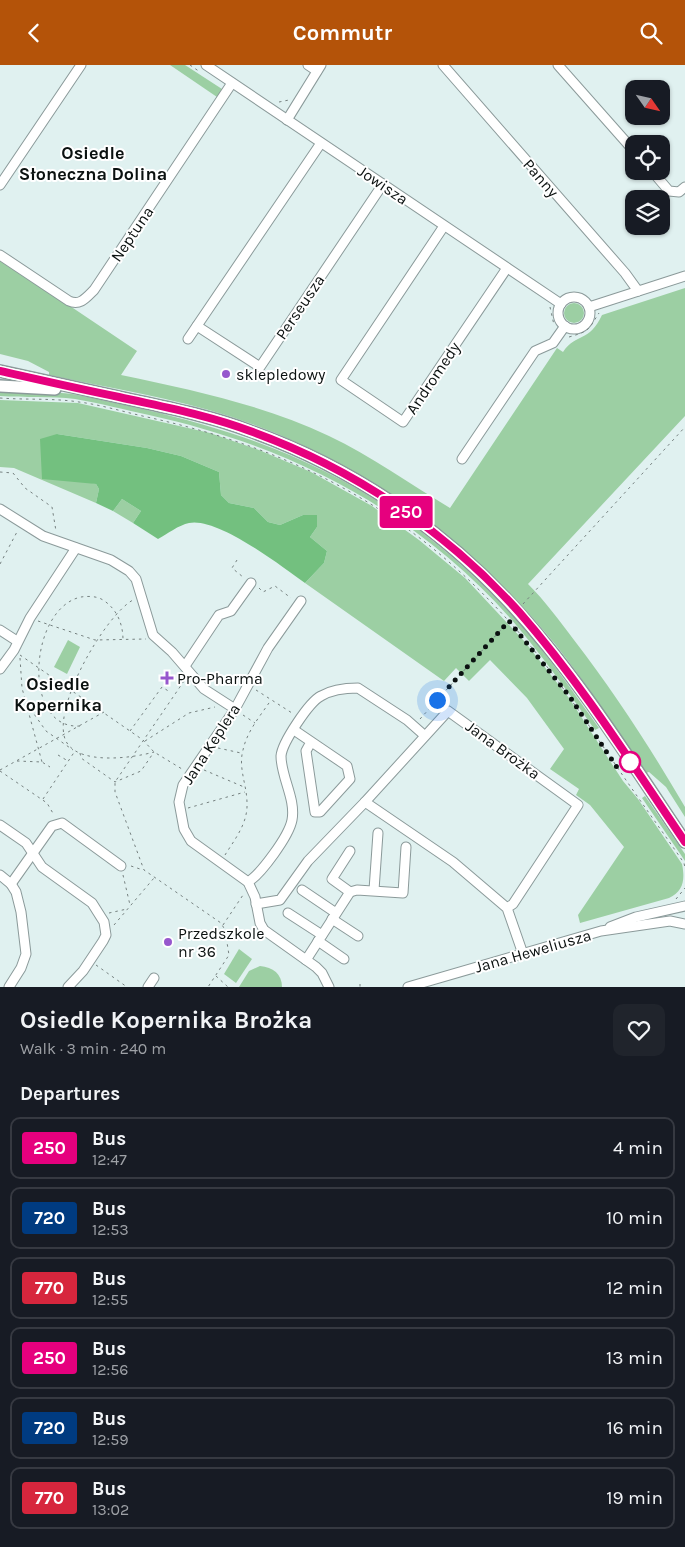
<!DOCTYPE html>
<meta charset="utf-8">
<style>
:root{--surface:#171b24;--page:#20242c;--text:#f1f3f6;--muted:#9ea1a6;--line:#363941;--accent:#b45309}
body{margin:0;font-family:Karla,sans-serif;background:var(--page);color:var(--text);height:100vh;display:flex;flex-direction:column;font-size:19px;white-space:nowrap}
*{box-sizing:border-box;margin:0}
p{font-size:16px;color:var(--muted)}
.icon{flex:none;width:28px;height:28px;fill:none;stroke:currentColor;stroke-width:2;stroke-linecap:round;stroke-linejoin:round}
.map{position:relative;height:922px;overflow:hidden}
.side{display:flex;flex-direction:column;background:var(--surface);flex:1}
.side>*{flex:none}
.badge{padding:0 10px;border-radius:4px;font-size:18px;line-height:32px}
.needle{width:32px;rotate:124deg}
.fabs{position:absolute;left:625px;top:15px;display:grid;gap:10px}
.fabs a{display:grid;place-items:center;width:45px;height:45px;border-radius:10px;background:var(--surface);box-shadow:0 1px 4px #0004;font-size:25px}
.you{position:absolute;width:25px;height:25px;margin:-12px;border:4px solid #fff;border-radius:50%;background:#1a73e8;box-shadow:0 0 0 8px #1a73e833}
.map>.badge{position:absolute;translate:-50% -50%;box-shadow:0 0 0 2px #fff}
h2{padding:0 20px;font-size:19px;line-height:45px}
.round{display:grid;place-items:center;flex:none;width:52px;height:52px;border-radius:10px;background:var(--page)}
.overview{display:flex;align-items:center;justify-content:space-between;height:85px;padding:0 20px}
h1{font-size:24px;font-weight:700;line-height:38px}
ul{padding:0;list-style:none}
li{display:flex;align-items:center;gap:15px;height:62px;margin:0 10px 8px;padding:0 10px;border:2px solid var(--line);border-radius:10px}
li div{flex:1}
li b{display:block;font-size:19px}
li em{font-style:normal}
li .badge{min-width:55px;font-weight:700;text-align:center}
header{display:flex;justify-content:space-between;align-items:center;height:65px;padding:0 20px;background:var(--accent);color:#fff;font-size:22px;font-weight:700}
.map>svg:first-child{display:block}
.green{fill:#9ccfa3}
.forest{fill:#73c07f}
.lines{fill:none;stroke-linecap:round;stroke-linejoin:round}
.minor-casing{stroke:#8b9a9a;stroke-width:11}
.major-casing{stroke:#8b9a9a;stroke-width:14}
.path{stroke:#768180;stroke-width:1;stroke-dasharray:2.5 4;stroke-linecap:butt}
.minor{stroke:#fff;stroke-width:9}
.major{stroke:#fff;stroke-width:11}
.line-casing{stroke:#fff;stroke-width:11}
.line{stroke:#e6007e;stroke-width:8}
.walk{stroke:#0b1110;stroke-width:5;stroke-dasharray:0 9}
.poi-dot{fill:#9757cd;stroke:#fff;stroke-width:2}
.stop-dot{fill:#fff;stroke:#e6007e;stroke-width:2.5}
.labels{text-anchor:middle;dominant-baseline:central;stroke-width:4;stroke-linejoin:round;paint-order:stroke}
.street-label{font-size:16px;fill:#0b1110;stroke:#fff}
.poi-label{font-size:16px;fill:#0b1110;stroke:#fff;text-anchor:start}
.neighbourhood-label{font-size:18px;font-weight:bold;fill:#0b1110;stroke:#fff}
</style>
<header><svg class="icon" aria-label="back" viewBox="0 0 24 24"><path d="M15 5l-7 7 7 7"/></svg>Commutr<svg class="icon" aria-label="search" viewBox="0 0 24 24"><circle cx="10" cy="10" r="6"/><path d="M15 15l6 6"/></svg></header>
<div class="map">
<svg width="685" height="922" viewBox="0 0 685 922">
<rect width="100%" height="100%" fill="#e0f1f0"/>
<g class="green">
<path d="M170 0H185L222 24 217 32Z"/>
<path d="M0 194 137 286 121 310C192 325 264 340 329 371 371 391 410 419 450 443L557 283 563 287C577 267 589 278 602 250L685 223V351L528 519C545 536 559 555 574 575 615 628 651 684 685 742V752L666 722 649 707 646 708C616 665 588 620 555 579 469 475 361 395 232 352 173 333 110 323 49 310V307L28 296 0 289Z"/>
<circle cx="574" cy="248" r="10"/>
<path d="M0 327C23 329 49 326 72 329 95 333 119 339 142 344 294 378 404 434 511 549 544 584 571 624 599 663L595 665C568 627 541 589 511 554 414 445 290 381 149 350 125 345 100 338 75 334 51 331 25 333 0 331Z"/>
<path d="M0 335 78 338 210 368 259 385 311 407 372 441 419 475 465 513 525 577 569 633 623 716 638 734 682 799C685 814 684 826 669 833L580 858 578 850 624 782 590 740 576 730 579 724 550 704 564 684 527 633 490 595 469 616 456 603 444 616 305 518 324 498 327 486 310 472 317 462 303 450 280 460 268 457 254 443 229 438 221 430 219 407 181 391 147 383 57 369 88 417 96 419 99 424 96 438 14 403 0 402Z"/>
<path d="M122 434 141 446 133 458 113 446Z"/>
<path d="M68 575 80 582 67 609 54 602Z"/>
<path d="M645 731 685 789V796L642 733Z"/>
<path d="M239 884 252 894 236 918 224 909Z"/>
<path d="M260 901C273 902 282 909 282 922H239L249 906Z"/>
</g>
<path class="forest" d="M57 369 147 383 181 391 219 407 221 430 229 438 254 443 268 457 280 460 303 450H317V462L310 472 327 486 324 498 305 518C281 501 218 452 189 458 179 460 167 469 158 474L133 458 141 446 122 434 113 446 96 438 99 424 96 419 42 414 40 374Z"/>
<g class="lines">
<defs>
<g id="minor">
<path d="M206 0 561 239"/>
<path d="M308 0 317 6"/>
<path d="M443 0 625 208 638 226"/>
<path d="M558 0 634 86"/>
<path d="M287 55 321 0"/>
<path d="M652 106 669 126 679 127 685 122"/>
<path d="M0 120 81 0"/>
<path d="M444 161 341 315 403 357 507 203"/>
<path d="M0 190 69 236C80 241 86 233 94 225L232 18"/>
<circle cx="574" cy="248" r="16"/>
<path d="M589 242 685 211"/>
<path d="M197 261 260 302 383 119"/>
<path d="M188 274 321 78"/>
<path d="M462 394 535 286 553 278 565 261"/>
<path d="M0 444 43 471 111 495 129 506 136 514 153 570 172 587 204 624 235 644"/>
<path d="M301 536 268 583 235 644 183 720 179 737 184 764 191 776 248 817 255 832 260 858 264 865 316 902 322 908 329 922"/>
<path d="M0 565 17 576"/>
<path d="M185 601 219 550 231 546 251 518"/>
<path d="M0 604 14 585 30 553 76 483"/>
<path d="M294 665 347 701 350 714 320 747H315L306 686 311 677"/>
<path d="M0 760 26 778 42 802 92 838 104 857 106 870 103 876 83 906 68 922"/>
<path d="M350 786 332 814 350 827 357 825 403 828 406 782"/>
<path d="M0 810 11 819 16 827 21 847 26 889 21 903 9 922"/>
<path d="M248 817C261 809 289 771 292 755 296 734 281 712 281 691 282 678 309 637 321 631 331 625 347 623 358 623L407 655 424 670"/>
<path d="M11 819 52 761 62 758 121 801"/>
<path d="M302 825 336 848"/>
<path d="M374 825 378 768"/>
<path d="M256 839 280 835 308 796 365 737"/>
<path d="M507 843 453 797 365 737 448 646 578 740 513 839 507 843 523 889"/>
<path d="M288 848 322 870"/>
<path d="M332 854 358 871"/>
<path d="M610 862 636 852 685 841"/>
<path d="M318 876 344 894"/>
<path d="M306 895 350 827"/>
<path d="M148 922 154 913"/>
<path d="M408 922 601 866 670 856 685 859"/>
</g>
<g id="major">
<path d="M0 306C43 315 85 325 128 334 169 343 211 351 250 366 348 401 436 459 507 535 576 608 629 694 685 777"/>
<path d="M0 321 55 324"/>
</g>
</defs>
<use href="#minor" class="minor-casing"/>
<use href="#major" class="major-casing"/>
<g class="path">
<path d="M190 0 200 7"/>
<path d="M279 37 289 35"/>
<path d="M550 242 554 260"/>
<path d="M569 272C590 266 588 265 599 248"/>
<path d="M0 333C26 335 53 333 79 337 102 340 124 347 147 352 305 387 422 452 527 577 558 613 584 654 611 693 635 729 660 763 684 798L685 803"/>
<path d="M0 407 13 408 25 423 52 442 56 466"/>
<path d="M237 495 232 503 243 512"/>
<path d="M0 499 18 465"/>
<path d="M259 523 263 527 275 521 291 533"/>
<path d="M523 539 685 362"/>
<path d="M38 556 95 575 146 574"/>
<path d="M20 590 143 675 154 687 182 704"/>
<path d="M20 593 22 623 42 697"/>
<path d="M184 616 115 717V727L144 805 221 858 225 865 229 890 208 922"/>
<path d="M256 625 292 648"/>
<path d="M27 639 46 666 73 685"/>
<path d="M243 650 255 658"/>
<path d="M420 654 508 557"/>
<path d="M80 661C21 665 29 543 81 532 88 531 97 531 103 535 117 544 123 559 123 575"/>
<path d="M130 666 162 622 170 627"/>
<path d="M145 676 189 648 215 642"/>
<path d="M218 683 241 688"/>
<path d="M80 688 81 693 115 717 141 706 154 687C133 693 81 700 67 678 48 648 105 550 133 535"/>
<path d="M58 690 68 696"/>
<path d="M17 696 42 697 50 702"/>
<path d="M0 705 104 647"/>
<path d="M204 705 244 722"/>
<path d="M0 706 47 738 54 750"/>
<path d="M43 734 75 686"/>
<path d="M188 743 245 727"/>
<path d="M225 790C235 774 248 758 247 738 247 720 238 703 243 685 247 666 261 650 271 635"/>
<path d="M131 801 143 805"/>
<path d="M123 810 130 840"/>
<path d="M676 834 685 823"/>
<path d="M109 848 127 844"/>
<path d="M114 860 154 813"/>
<path d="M223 860 243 830"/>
<path d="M96 900 127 922"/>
<path d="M216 911 228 922"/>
<path d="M360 919V922"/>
</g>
<use href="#minor" class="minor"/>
<use href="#major" class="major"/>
</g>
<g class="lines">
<defs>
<path id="line" d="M0 306C40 315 79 324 119 332 163 342 208 350 250 366 353 403 446 466 519 547 581 618 632 699 685 777"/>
</defs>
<use href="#line" class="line-casing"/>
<use href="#line" class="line"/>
<path class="walk" d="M437 635 509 556 570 632 618 704 630 697"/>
</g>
<g class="poi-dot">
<circle cx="226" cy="309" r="5"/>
<path d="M164.5 605.5h5v5h5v5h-5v5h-5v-5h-5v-5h5z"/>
<circle cx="168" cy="877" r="5"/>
</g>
<circle class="stop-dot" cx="630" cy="697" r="10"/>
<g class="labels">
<g class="street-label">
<text transform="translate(541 113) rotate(49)">Panny</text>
<text transform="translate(383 120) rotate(34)">Jowisza</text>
<text transform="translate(132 169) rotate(-56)">Neptuna</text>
<text transform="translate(300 242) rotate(-56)">Perseusza</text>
<text transform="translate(433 313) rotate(-56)">Andromedy</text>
<text transform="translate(211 679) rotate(-57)">Jana Keplera</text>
<text transform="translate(503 685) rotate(36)">Jana Brożka</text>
<text transform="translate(533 886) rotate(-16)">Jana Heweliusza</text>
</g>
<g class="poi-label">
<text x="236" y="309">sklepledowy</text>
<text x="177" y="613">Pro-Pharma</text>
<text x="178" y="868">Przedszkole<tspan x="178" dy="18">nr 36</tspan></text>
</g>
<g class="neighbourhood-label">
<text x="93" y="88">Osiedle<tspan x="93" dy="21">Słoneczna Dolina</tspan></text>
<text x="58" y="619">Osiedle<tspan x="58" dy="21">Kopernika</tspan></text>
</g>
</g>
</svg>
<div class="fabs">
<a><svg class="needle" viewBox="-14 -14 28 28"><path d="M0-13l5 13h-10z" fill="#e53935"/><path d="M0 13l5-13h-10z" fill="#9ea1a6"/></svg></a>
<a><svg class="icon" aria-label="locate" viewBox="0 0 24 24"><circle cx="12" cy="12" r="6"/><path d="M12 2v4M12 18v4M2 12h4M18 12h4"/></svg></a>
<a><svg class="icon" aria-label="layers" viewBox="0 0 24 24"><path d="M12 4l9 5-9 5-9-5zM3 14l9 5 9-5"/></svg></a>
</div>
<div class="you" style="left:437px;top:635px"></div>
<b class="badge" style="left:406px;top:447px;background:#e6007e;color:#fff">250</b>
</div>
<section class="side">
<div class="overview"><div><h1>Osiedle Kopernika Brożka</h1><p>Walk · 3 min · 240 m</p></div><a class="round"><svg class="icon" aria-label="heart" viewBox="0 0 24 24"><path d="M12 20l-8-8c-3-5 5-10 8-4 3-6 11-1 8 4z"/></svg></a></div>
<h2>Departures</h2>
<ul>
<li><span class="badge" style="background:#e6007e;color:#fff">250</span><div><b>Bus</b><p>12:47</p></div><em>4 min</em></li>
<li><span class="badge" style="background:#003b80;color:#fff">720</span><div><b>Bus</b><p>12:53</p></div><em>10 min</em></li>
<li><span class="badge" style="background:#d7263d;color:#fff">770</span><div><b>Bus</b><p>12:55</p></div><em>12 min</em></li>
<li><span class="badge" style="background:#e6007e;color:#fff">250</span><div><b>Bus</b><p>12:56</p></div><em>13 min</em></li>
<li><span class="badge" style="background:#003b80;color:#fff">720</span><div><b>Bus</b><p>12:59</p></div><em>16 min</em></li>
<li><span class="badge" style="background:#d7263d;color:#fff">770</span><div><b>Bus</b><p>13:02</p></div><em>19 min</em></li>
</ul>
</section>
